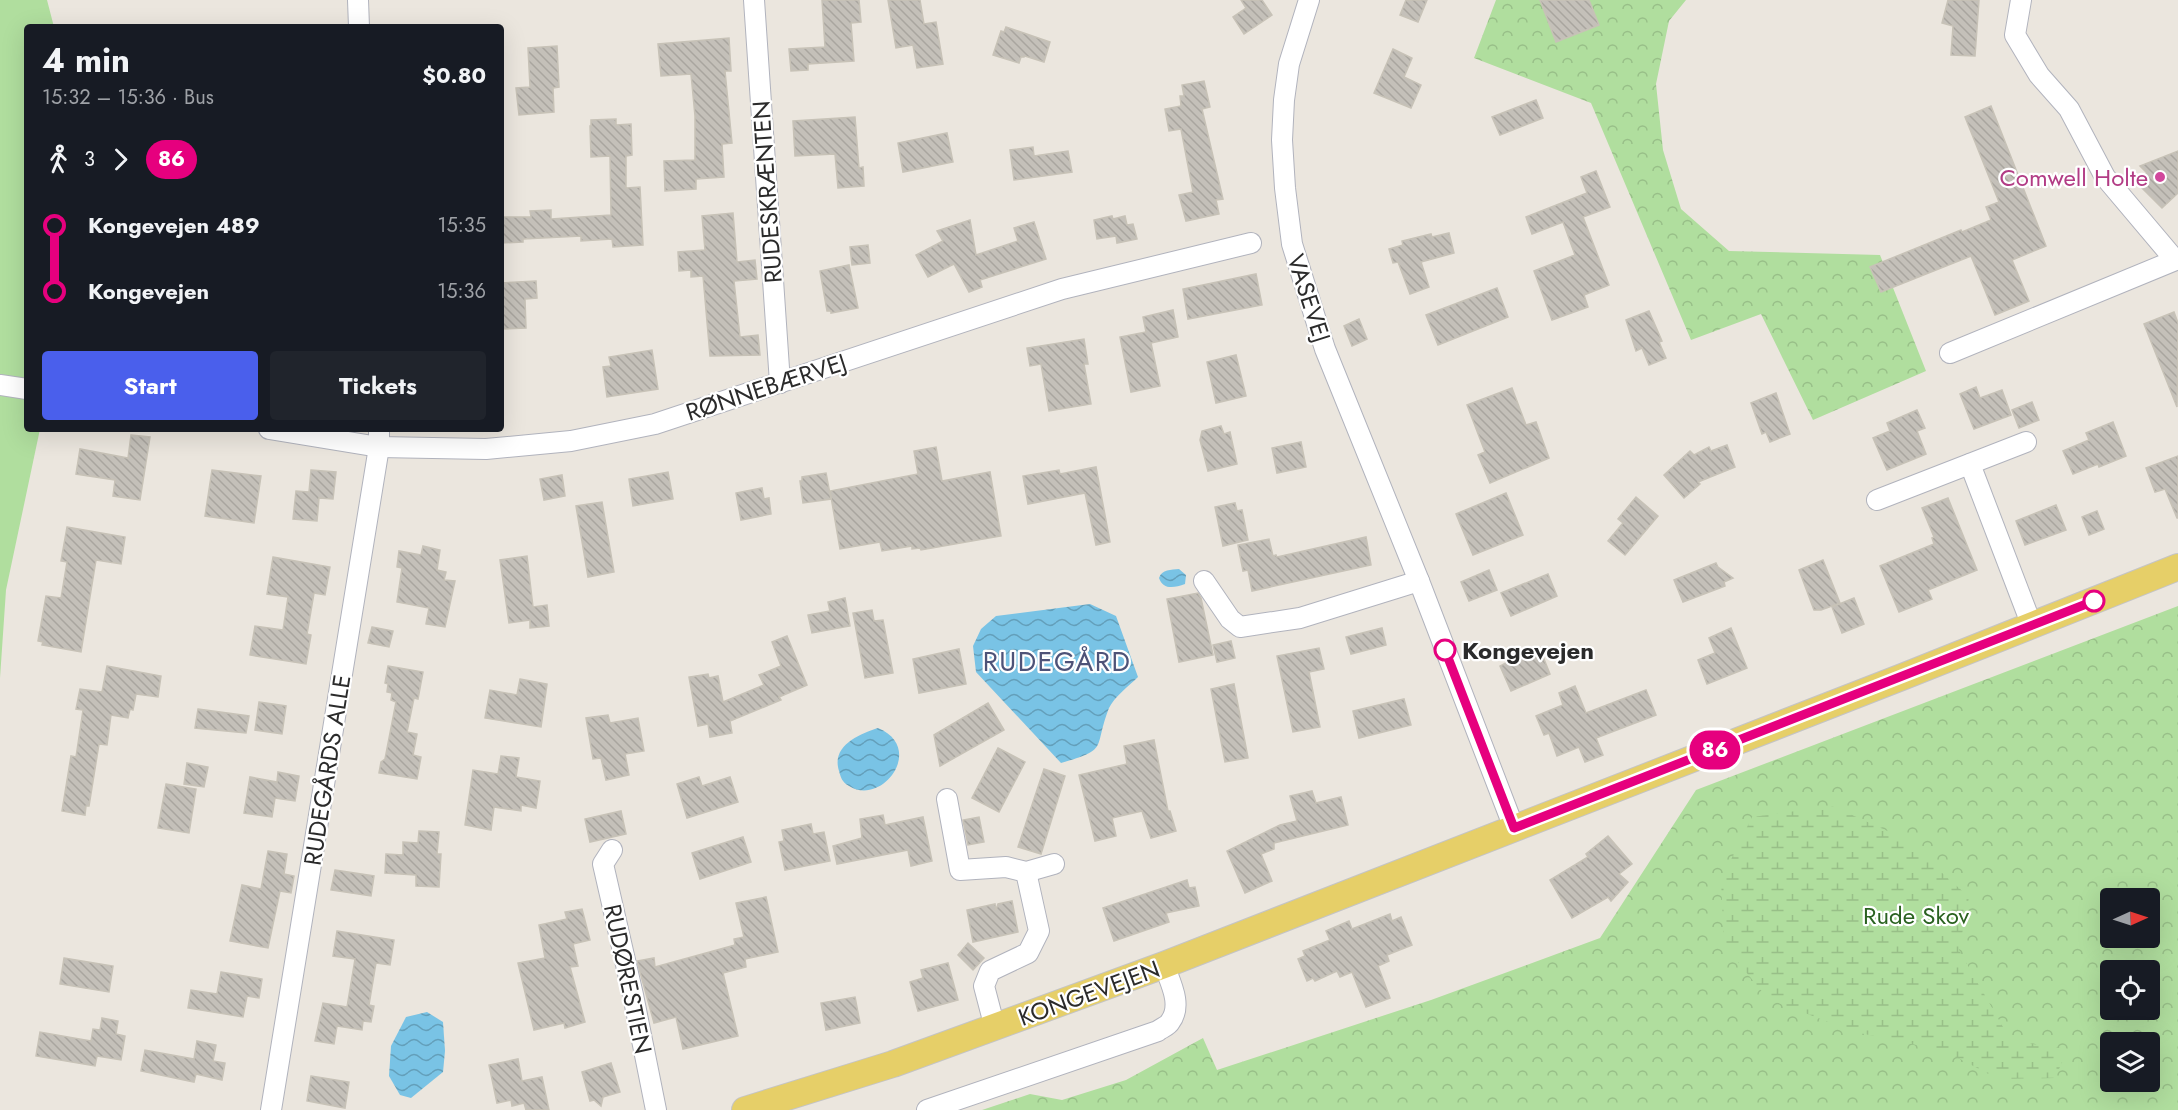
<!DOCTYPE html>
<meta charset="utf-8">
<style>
:root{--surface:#171b24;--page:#20242c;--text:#f1f3f6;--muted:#9ea1a6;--accent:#4a5fec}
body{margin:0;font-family:Jost,sans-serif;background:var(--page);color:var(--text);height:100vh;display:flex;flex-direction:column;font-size:22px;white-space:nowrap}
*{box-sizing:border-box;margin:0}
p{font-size:20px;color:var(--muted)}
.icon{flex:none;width:33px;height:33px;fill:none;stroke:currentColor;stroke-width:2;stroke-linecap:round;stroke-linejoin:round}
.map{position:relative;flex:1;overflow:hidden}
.details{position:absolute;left:24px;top:24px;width:480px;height:408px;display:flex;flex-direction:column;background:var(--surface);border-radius:6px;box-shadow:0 6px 24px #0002}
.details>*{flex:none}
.badge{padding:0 12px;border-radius:20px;font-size:21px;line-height:39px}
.needle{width:39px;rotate:87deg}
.buttons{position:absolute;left:2100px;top:888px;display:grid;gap:12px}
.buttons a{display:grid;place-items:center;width:60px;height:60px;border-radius:6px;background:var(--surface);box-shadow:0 6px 24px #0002;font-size:30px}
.map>.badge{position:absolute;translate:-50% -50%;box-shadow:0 0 0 3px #fff}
.legs{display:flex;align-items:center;gap:9px;height:66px;padding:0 18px;font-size:20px}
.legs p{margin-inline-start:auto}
.head{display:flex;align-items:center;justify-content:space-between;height:102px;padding:0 18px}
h1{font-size:33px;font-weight:700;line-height:45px}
.cta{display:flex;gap:12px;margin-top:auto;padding:12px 18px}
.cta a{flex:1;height:69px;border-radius:6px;background:var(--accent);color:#fff;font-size:24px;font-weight:700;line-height:69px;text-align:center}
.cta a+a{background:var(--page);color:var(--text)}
ul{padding:0 18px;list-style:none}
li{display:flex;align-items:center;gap:21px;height:66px;font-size:22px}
li i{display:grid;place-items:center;width:9px;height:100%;margin:0 8px;background:currentColor}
li i::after{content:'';width:15px;height:15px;margin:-8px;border:4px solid;border-radius:50%;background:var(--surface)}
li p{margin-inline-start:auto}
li:first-child i{background:linear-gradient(#0000 50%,currentColor 0)}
li:last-child i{background:linear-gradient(currentColor 50%,#0000 0)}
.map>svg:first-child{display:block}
.forest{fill:url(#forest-crowns);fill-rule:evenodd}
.wetland{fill:url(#wetland-marsh)}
.park{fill:#b0de9e}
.water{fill:url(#water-waves)}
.building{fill:url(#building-back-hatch);stroke:#c7c2b7;stroke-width:1.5}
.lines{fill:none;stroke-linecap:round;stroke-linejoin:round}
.minor-casing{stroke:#b1b3bd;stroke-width:22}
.major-casing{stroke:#c4c4c4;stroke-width:28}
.minor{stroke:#fff;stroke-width:20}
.major{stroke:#e6cf68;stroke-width:26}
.line-1-casing{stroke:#fff;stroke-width:14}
.line-1{stroke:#e6007e;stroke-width:9}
.hotel-dot{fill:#d1479c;stroke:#fff;stroke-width:2}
.stop-1-dot{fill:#fff;stroke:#e6007e;stroke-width:3}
.labels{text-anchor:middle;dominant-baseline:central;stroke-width:4.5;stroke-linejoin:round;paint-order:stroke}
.hotel-label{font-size:24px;fill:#b23c85;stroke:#fff;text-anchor:end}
.street-label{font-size:24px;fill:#2b2b2b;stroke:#fff}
.stop-label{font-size:24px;font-weight:bold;fill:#2b2b2b;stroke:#fff;text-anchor:start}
.park-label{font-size:24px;fill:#2a6220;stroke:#fff}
.quarter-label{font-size:27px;letter-spacing:1.5px;fill:#4e5378;stroke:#fff}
</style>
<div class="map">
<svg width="2178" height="1110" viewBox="0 0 2178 1110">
<defs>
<pattern id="forest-crowns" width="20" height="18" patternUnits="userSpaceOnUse" patternTransform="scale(1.5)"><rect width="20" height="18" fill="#b0de9e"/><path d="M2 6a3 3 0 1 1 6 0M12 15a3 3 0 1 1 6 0" fill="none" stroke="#98bf88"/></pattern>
<pattern id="wetland-marsh" width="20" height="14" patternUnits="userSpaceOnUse" patternTransform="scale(1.5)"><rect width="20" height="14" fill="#b0de9e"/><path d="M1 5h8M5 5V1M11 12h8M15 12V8" fill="none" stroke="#98bf88"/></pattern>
<pattern id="water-waves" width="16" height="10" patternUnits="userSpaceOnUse" patternTransform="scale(1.5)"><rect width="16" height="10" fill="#79c3e5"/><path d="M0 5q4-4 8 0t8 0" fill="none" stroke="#639fba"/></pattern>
<pattern id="building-back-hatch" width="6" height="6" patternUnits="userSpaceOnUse" patternTransform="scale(1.5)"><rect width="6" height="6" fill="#c4c0b9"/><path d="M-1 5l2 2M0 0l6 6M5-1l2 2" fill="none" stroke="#a9a59f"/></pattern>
</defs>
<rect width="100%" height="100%" fill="#ebe6de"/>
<g class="forest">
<path d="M1496 0H1686L1669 21 1656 84 1663 150 1681 209 1729 251 1880 255 1926 371 1813 420 1761 314 1691 340 1591 103 1474 58Z"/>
<path d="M2178 606V1110H982L1030 1094 1062 1100 1126 1080 1203 1038 1217 1070 1431 1000 1600 938 1696 790ZM2110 898H2150V938H2110ZM2110 970H2150V1010H2110ZM2110 1042H2150V1082H2110Z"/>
</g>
<path class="wetland" d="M1832 806 1903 838 1969 897 1959 950 2011 1041 2068 1049 2055 1078 1998 1079 1945 1051 1855 1032 1768 999 1724 945 1721 880 1752 817Z"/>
<path class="park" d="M0 0H47L54 27H27V429H40L6 590 0 678Z"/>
<g class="water">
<path d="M1179 569 1186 575 1185 584C1174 588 1163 590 1159 578 1162 569 1171 570 1179 569Z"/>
<path d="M1090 604 1116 616 1138 677C1129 686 1114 697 1109 708 1093 749 1110 749 1061 763L976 672 973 646 981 629 996 616Z"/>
<path d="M878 728C926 748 882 807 849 786 842 782 841 778 839 771 831 746 859 734 878 728Z"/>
<path d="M427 1012 443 1022 445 1051 443 1072 411 1098 400 1095 389 1076 391 1046 406 1017Z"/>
</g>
<g class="building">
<path d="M822 0H859L861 22 851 23 854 61 808 64V70L791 71 789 49 825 47Z"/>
<path d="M888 0H920L924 24 936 22 943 64 917 68 913 45 896 48Z"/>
<path d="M1241 0H1262L1272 15 1244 34 1233 17 1246 8Z"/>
<path d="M1406 0H1427L1418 22 1400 15Z"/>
<path d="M1540 0H1589L1599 25 1556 42Z"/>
<path d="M1948 0H1979L1975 56 1951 55 1953 26 1942 23Z"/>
<path d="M1006 27 1050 42 1044 62 1025 56 1024 57H1021L1019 63 993 55 1001 31 1004 32Z"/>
<path d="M729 38 731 71H725L732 143 722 144 724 177 696 179V189L665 191 664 161 695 160V116L691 74 661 76 658 44Z"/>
<path d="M557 46 559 87 553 88 554 112 519 115 516 88 530 87 528 48Z"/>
<path d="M1393 49 1412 58 1404 77 1421 85 1411 108 1374 93Z"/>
<path d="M1204 81 1210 107 1202 109 1223 199 1216 200 1219 214 1186 221 1179 195 1193 192 1181 129 1169 131 1165 109 1181 106 1180 96H1184L1182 85Z"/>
<path d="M1536 100 1543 118 1500 135 1492 117Z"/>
<path d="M1991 106 2046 246 2012 260 2029 301 1995 315 1971 256 1881 292 1870 267 1961 230 1962 232 1991 220 1986 207 1999 202 1965 117Z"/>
<path d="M855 117 859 168 863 167 864 186 838 188 835 154 795 156 793 121Z"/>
<path d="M616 119V125L631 124 632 155 626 156V188L640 187 643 245 613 247 612 239 581 241V236L523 239V242L501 243V217H531L530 211 551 210V219L611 215 610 156 591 157 590 126H591V120Z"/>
<path d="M947 133 953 162 903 172 898 143Z"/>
<path d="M1033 147 1034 156 1068 151 1072 172 1014 180 1010 150Z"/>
<path d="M2178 151V193L2162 208 2136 182 2147 173 2140 166Z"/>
<path d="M1596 171 1610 207 1583 217 1609 285 1584 295 1588 307 1552 320 1534 271 1575 255 1563 222 1532 234 1526 217 1587 193 1581 177Z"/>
<path d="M733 213 737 262 755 260 757 279 734 281 740 337 758 335 760 355 710 356 703 276 691 277V270L679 271 678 252 705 250 702 216Z"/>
<path d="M1112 216 1113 219 1125 216 1127 225 1133 224 1137 239 1117 243 1116 236 1097 239 1094 220Z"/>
<path d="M970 220 976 255 1018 241 1014 228 1034 222 1046 259 980 280 982 287 969 292 954 264 928 277 916 255 943 241 937 231Z"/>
<path d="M1449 233 1454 253 1421 262 1429 287 1410 294 1398 262 1393 263 1389 249 1403 245 1402 241 1431 234 1432 237Z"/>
<path d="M868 245 870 263 852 265 850 247Z"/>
<path d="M849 265 858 308 831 313V311H827L820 271Z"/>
<path d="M1256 274 1262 305 1188 319 1183 289Z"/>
<path d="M536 281 537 298 525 299 526 328 501 329V283Z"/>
<path d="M1497 288 1508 317 1438 345 1426 315Z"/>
<path d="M1173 310 1178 337 1151 343 1160 386 1131 392 1120 337 1146 332 1143 317Z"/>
<path d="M1649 311 1662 341 1659 342 1666 358 1649 365 1642 348 1636 351 1626 320Z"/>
<path d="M2174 312 2178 323 2177 407 2144 324Z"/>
<path d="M1359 319 1367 339 1352 346 1344 326Z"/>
<path d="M1084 339 1088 364H1084L1091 404 1049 411 1041 364 1030 366 1027 348Z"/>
<path d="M652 350 658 389 607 397 603 367 611 366 609 357Z"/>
<path d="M1236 355 1246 396 1216 403 1207 362Z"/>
<path d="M1976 387 1980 398 2002 390 2011 415 1974 429 1960 394Z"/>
<path d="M1512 388 1526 425 1536 422 1549 458 1490 483 1478 455 1485 452 1467 405Z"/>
<path d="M1776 393 1790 434 1770 442 1766 432 1762 434 1751 403Z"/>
<path d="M2032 402 2039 420 2019 428 2012 410Z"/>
<path d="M1917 410 1925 428 1917 431 1926 454 1887 470 1873 438 1890 431 1887 423Z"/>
<path d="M2113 422 2126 456 2099 467 2098 464 2073 474 2063 451 2089 440 2086 433Z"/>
<path d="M1221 426 1224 434 1230 432 1237 464 1208 471 1200 440 1202 431Z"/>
<path d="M131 435 150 437 140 500 113 496 115 480 76 474 80 449 128 458Z"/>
<path d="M1301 442 1306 467 1277 473 1272 448Z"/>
<path d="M1727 445 1735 467 1698 482 1700 484 1684 498 1664 475 1690 451 1694 455 1709 447 1711 451Z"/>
<path d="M936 447 942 481 990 472 1001 536 921 550 920 548 912 549V546L882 551 880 542 840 549 830 491 918 474 914 451Z"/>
<path d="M2178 456V518H2177L2165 489 2155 492 2146 468Z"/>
<path d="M1096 467 1110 542 1096 545 1085 493 1028 504 1023 476 1059 470 1060 474Z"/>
<path d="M212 470 261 476 254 523 205 516Z"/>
<path d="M311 470 336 472 333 499 319 498 317 521 293 519 296 491 309 492Z"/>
<path d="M668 472 673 499 633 506 629 479Z"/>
<path d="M826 473 831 499 803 503 800 481H802V477Z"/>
<path d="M562 475 565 496 544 500 540 479Z"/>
<path d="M762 488 764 499 769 498 771 514 741 520 736 493Z"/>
<path d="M1506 493 1523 535 1473 555 1456 514Z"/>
<path d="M1636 497 1658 516 1625 555 1608 541 1623 523 1618 519Z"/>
<path d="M1948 498 1977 570 1928 590 1932 599 1899 612 1880 566 1934 544 1932 538 1934 537 1922 508Z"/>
<path d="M602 502 614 572 588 577 576 506Z"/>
<path d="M1235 503 1237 511 1242 510 1248 540 1223 546 1215 507Z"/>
<path d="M2056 505 2066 530 2025 545 2016 521Z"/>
<path d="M2097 511 2104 529 2089 535 2082 517Z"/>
<path d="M67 527 125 537 121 564 96 560 81 652 42 645 43 642 38 641 46 596 61 598 67 562 61 561Z"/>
<path d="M1366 537 1371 565 1252 591 1248 570 1243 571 1238 545 1269 539 1273 556 1276 555 1277 557Z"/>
<path d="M423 546 440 550 437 570 446 572 444 580 455 581 445 627 426 624 429 608 397 602 402 568 397 567 399 551 421 555Z"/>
<path d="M527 556 533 607 547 605 549 626 530 628V620L509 623 500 560Z"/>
<path d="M273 557 330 567 325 595 314 593 307 634 311 635 306 664 250 655 255 626 283 630 288 597 267 594Z"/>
<path d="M1823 560 1840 603 1821 610H1814L1799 570Z"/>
<path d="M1716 563 1718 567 1733 578 1724 582 1725 586 1683 602 1674 580Z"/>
<path d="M1489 570 1497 590 1469 601 1461 582Z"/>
<path d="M1548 574 1557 596 1511 616 1501 593Z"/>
<path d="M1198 593 1201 598 1213 655 1179 662 1167 599Z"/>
<path d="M845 598 850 626 812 633 808 615 830 611 828 602Z"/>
<path d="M1854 598 1864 624 1842 633 1832 607Z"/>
<path d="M872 610 874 621 883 620 893 673 865 678 853 613Z"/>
<path d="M372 627 393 631 389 647 368 643Z"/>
<path d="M1382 628 1386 645 1351 654 1346 637Z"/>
<path d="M1731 628 1747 668 1707 684 1698 660 1715 653 1709 638Z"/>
<path d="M787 636 807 685 779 697 781 700 730 721 732 733 710 737 708 724 698 726 689 677 708 674 709 678 718 676 723 702 764 685 759 675 781 666 772 642Z"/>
<path d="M1231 641 1235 658 1217 662 1213 645Z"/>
<path d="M1319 648 1324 669 1309 672 1320 727 1293 732 1277 656Z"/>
<path d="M959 649 966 684 919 693 913 659Z"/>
<path d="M1540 649 1550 674 1511 691 1500 666 1526 652 1527 654Z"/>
<path d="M107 666 161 676 158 697 136 694 133 710 130 709 128 718 111 715 107 745 99 744 89 806H86L85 815 62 811 71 756 76 757 83 710 76 709 80 689 102 692Z"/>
<path d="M388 666 423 672 418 699 414 698 407 732 417 734 413 755 421 757 417 779 379 773 381 762 385 759 396 702 391 700 392 693 387 692 388 684 385 683Z"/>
<path d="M520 679 547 684 541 727 485 718 490 690 517 695Z"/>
<path d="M1234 684 1248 758 1225 762 1211 689Z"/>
<path d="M1575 686 1586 713 1646 690 1656 715 1596 738 1603 755 1585 762 1579 747 1557 756 1549 733 1544 735 1536 716 1563 705 1559 693Z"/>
<path d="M1404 699 1411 725 1359 738 1353 711Z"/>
<path d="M259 702 286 706 282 734 255 730Z"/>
<path d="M988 703 1004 730 940 766 934 735Z"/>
<path d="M198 709 249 716 246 733 195 728Z"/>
<path d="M608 715 610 723 638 718 644 751 625 754 629 775 606 780 601 758 593 759 586 718Z"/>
<path d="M1154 740 1168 811H1170L1176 831 1151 838 1142 811 1112 818 1116 836 1095 841 1079 775 1127 764 1124 746Z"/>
<path d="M998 748 1025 762 999 812 972 798Z"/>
<path d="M501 756 519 758 516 777 540 781 536 808 521 805V811L494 807 491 830 465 825 473 770 498 774Z"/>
<path d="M187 763 208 767 204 787 184 784Z"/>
<path d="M1044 769 1065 776 1041 854 1018 847Z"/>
<path d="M278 772 299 776 295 801 275 798 272 817 244 813 250 777 277 782Z"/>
<path d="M699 777 702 786 730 777 738 802 687 818 677 784Z"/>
<path d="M166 784 196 789 189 833 158 828Z"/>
<path d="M1312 791 1316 803 1341 797 1348 825 1274 843V849L1261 854 1272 881 1245 893 1227 851 1280 825 1297 821 1290 796Z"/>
<path d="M621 811 626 834 590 842 585 819Z"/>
<path d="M883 815 885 825 923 817 932 861 911 866 908 850 837 864 833 846 862 838 860 819Z"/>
<path d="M979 817 984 842 968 845 963 820Z"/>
<path d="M811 824 813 834 824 832 830 861 785 870 779 842 784 841 782 830Z"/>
<path d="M419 831 439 832 437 854H441L439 887 416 886V875L385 873 386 854 403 855V842L418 843Z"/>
<path d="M1608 836 1632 864 1619 874 1628 882 1611 901 1608 897 1572 918 1550 880 1588 857 1586 854Z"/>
<path d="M743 837 751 862 700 879 692 853Z"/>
<path d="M268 851 287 854 284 874 294 876 291 893 280 891 268 948 230 941 242 885 261 889Z"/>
<path d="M335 870 374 876 371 896 331 890Z"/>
<path d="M1187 880 1189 888 1195 887 1199 906 1166 913 1169 922 1114 941 1103 908Z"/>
<path d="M766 897 778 952 745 959 746 967 723 973 738 1036 683 1049 676 1017 654 1023 637 961 654 958 655 967 735 945 734 939 744 937 736 903Z"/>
<path d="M1012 901 1018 932 973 942 967 910 995 904 996 910 998 904Z"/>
<path d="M582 909 590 940 573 944 578 966 570 967 585 1022 565 1028 564 1023 534 1030 518 963 545 958 539 925 567 919 565 912Z"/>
<path d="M1390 914 1392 921 1401 917 1412 945 1387 955 1389 961 1378 966 1390 998 1366 1007 1352 972 1340 977 1337 971 1315 981 1313 978 1307 981 1298 959 1305 956 1303 951 1330 940 1326 931 1349 921 1352 929Z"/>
<path d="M337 931 394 940 390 965 376 963 369 1005 374 1006 371 1022 363 1021 362 1030 337 1026 334 1044 315 1041 323 1003 347 1007 355 959 333 956Z"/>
<path d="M968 943 984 958 973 970 958 955Z"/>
<path d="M64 958 113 966 109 992 60 984Z"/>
<path d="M948 963 958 1000 918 1011 910 982 923 978 921 970Z"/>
<path d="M221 972 262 979 259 998 247 996 243 1017 188 1008 191 990 217 994Z"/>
<path d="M855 997 860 1023 826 1030 821 1003Z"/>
<path d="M102 1018 118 1021 116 1034 125 1036 121 1060 97 1056 95 1066 36 1056 40 1032 91 1041 93 1029 100 1030Z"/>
<path d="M197 1041 216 1045 213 1061 225 1063 222 1080 196 1074 194 1082 141 1071 145 1050 194 1059Z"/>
<path d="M518 1059 522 1081 542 1077 549 1110H526L524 1103 512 1106 511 1100 497 1103 489 1065Z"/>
<path d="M611 1063 620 1092 603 1097 601 1106 594 1100 590 1101 582 1072Z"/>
<path d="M311 1076 349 1082 345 1108 307 1101Z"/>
</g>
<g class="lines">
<defs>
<g id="minor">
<path d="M358 0 359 27"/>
<path d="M754 0 780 383"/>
<path d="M1309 0 1289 64 1284 100 1282 140 1285 188 1292 244 1325 349 1419 581 1514 828"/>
<path d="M2021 0 2015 35 2039 75 2069 109 2105 177 2175 260"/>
<path d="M1950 353 2178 259"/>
<path d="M0 385 27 389"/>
<path d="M269 429 379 447 486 449 571 441 655 424 1062 289 1251 243"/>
<path d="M1970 464 2032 626"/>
<path d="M1877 500 2026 442"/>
<path d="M1204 581 1230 619 1240 627 1300 618 1419 581"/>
<path d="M947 799 960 870 1006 867 1026 872 1054 864"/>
<path d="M612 850 603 864 633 995 656 1110"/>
<path d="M995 1028 984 986 990 971 1028 953 1039 931 1026 872"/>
<path d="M271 1110 379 447V429"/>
<path d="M927 1110 1158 1031C1161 1028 1168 1026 1170 1022 1183 1005 1170 982 1164 965"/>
</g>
<path id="major" d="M745 1110 893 1064 1164 965 1902 677 2178 567"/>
</defs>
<use href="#minor" class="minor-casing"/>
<use href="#major" class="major-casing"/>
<use href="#minor" class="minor"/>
<use href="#major" class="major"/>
</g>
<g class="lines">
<defs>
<path id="line-1" d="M1445 650 1514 828 2094 601"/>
</defs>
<use href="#line-1" class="line-1-casing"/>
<use href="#line-1" class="line-1"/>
</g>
<circle class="hotel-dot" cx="2160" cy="177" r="6"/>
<g class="stop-1-dot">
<circle cx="2094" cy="601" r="10"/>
<circle cx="1445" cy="650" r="10"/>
</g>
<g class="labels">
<g class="hotel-label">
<text x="2148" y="177">Comwell Holte</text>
</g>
<g class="street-label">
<text transform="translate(767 192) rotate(-94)">RUDESKRÆNTEN</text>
<text transform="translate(1309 298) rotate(72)">VASEVEJ</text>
<text transform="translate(766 387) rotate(-18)">RØNNEBÆRVEJ</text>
<text transform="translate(327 770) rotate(-81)">RUDEGÅRDS ALLE</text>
<text transform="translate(628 979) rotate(78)">RUDØRESTIEN</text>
<text transform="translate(1089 993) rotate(-20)">KONGEVEJEN</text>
</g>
<g class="stop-label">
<text x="1462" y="650">Kongevejen</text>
</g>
<g class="park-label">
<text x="1916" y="915">Rude Skov</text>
</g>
<g class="quarter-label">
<text x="1057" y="661">RUDEGÅRD</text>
</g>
</g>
</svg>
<div class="buttons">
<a><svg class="needle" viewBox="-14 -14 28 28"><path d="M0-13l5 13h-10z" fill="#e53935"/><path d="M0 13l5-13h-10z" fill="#9ea1a6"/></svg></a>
<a><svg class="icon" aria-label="locate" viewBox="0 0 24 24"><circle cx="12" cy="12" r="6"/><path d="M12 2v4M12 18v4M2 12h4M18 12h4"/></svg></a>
<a><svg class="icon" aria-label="layers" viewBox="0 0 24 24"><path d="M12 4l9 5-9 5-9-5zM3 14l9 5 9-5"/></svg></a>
</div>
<b class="badge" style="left:1715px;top:750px;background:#e6007e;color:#fff">86</b>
<section class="details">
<div class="head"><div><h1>4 min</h1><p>15:32 – 15:36 · Bus</p></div><b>$0.80</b></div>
<div class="legs"><svg class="icon" aria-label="walk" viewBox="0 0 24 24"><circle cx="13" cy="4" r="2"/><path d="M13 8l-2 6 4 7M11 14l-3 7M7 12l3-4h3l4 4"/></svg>3<svg class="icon" aria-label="forward" viewBox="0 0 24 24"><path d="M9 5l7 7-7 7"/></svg><b class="badge" style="background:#e6007e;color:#fff">86</b></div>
<ul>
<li><i style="color:#e6007e"></i><b>Kongevejen 489</b><p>15:35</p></li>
<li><i style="color:#e6007e"></i><b>Kongevejen</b><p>15:36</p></li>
</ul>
<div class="cta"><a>Start</a><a>Tickets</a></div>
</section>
</div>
